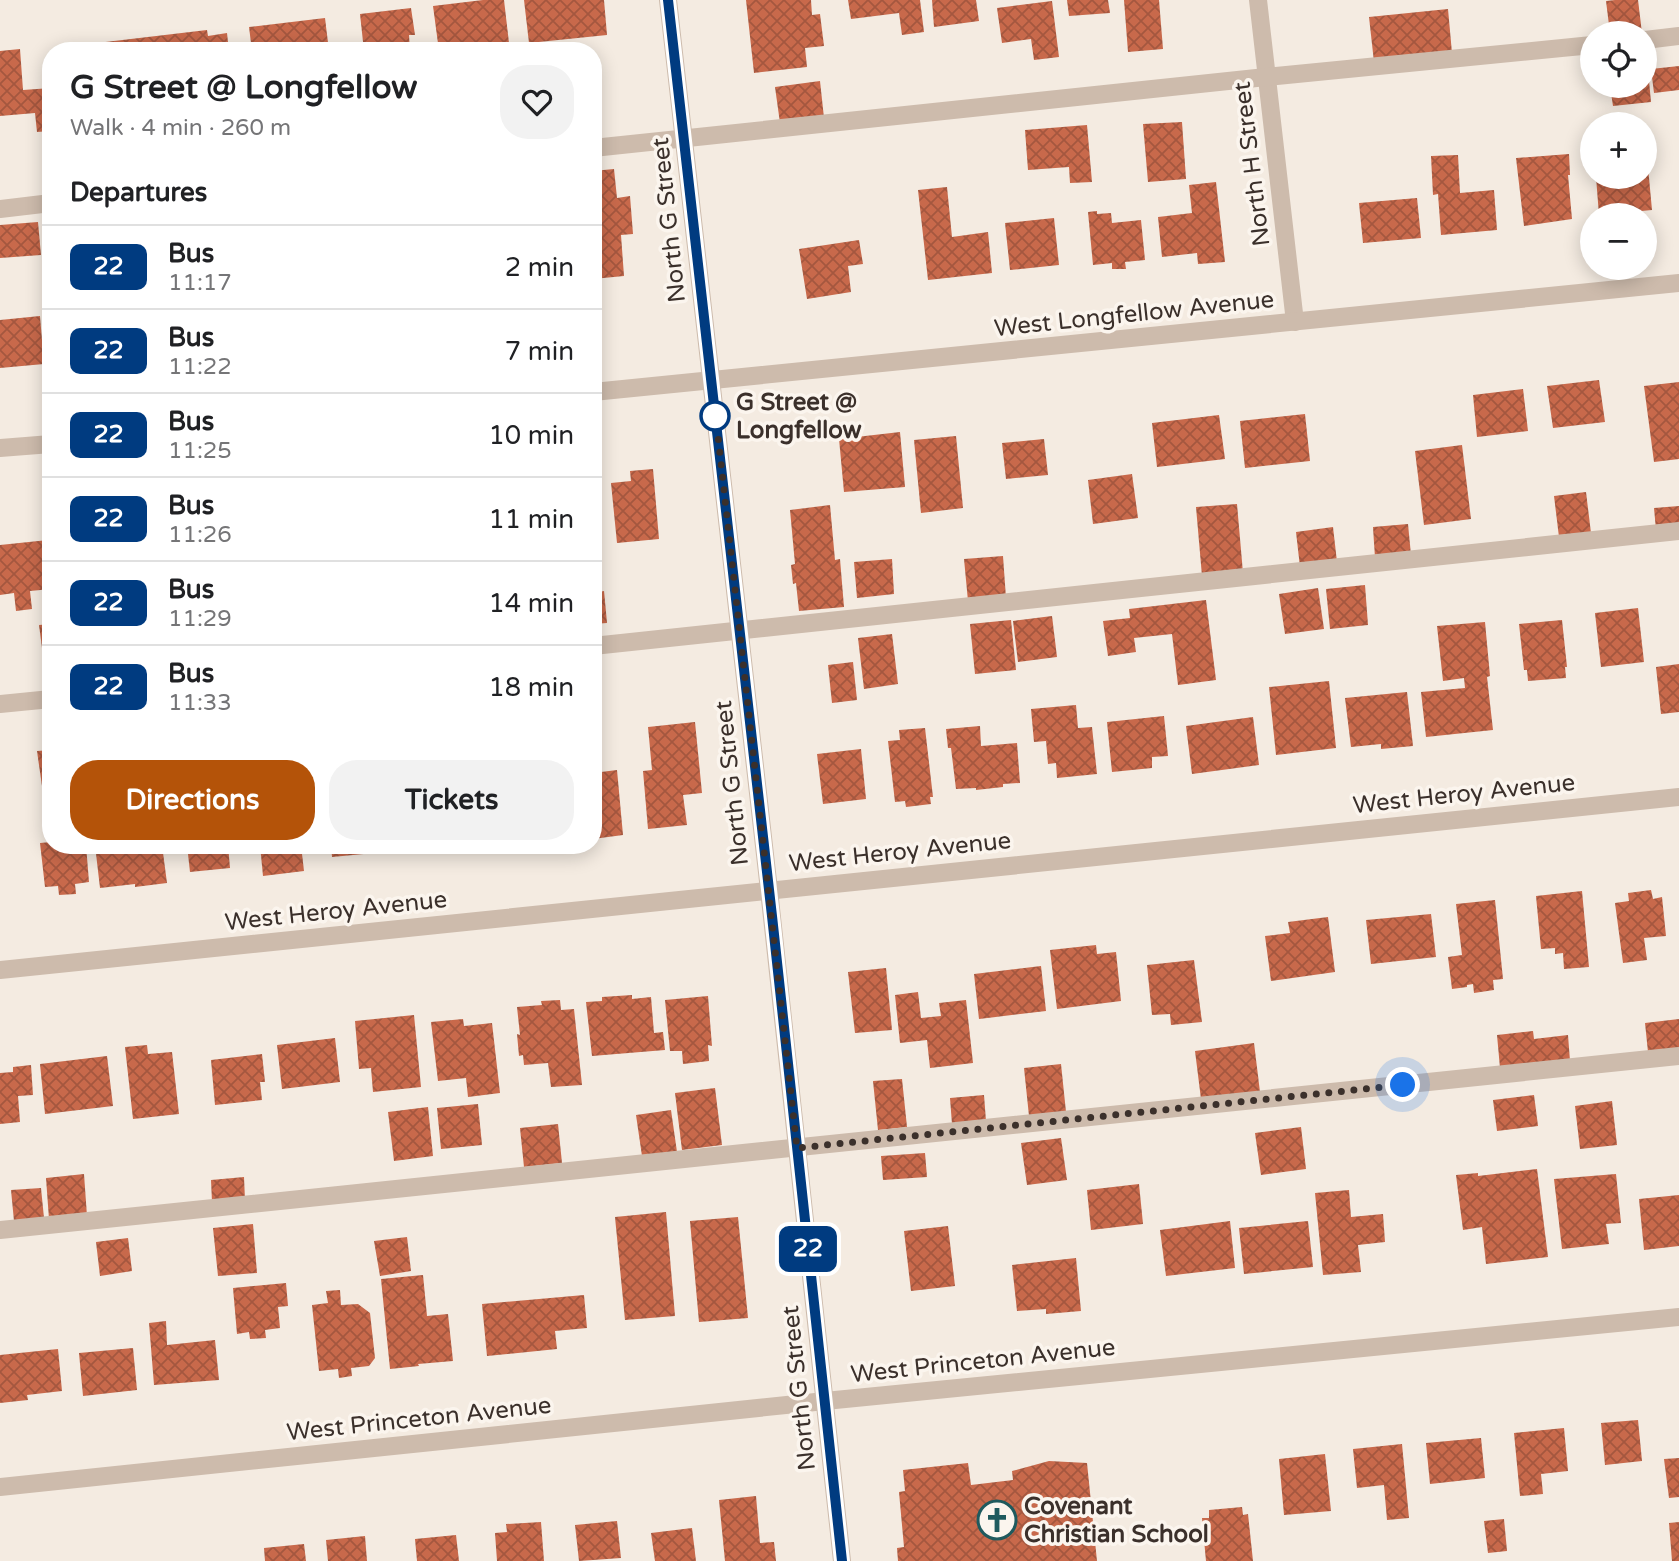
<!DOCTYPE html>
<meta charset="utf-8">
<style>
:root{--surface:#fff;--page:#f2f2f2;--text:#202124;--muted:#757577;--line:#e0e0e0;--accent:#b45309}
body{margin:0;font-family:"Varela Round",sans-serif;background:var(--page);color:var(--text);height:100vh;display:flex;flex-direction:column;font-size:26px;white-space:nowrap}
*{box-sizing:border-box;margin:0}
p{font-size:23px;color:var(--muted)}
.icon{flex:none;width:38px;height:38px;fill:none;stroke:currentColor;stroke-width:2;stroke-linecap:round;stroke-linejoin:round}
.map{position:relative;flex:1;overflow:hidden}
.side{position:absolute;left:42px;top:42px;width:560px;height:812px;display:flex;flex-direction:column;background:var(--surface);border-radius:28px;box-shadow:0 4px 18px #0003}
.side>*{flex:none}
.badge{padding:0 14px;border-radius:10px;font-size:24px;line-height:46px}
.fabs{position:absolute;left:1580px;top:21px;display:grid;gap:14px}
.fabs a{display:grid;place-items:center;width:77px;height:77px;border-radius:50%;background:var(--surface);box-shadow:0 4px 18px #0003;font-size:35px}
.you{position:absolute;width:35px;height:35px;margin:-18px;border:5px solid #fff;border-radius:50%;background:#1a73e8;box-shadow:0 0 0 10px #1a73e833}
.map>.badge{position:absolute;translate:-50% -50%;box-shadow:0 0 0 4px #fff}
h2{padding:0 28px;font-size:26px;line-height:63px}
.round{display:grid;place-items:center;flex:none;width:74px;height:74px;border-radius:28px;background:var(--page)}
.headline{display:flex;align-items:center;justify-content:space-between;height:119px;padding:0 28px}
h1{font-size:33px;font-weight:700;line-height:52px}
.primary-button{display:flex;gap:14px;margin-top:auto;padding:14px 28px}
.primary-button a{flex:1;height:80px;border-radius:28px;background:var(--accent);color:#fff;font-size:28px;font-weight:700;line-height:80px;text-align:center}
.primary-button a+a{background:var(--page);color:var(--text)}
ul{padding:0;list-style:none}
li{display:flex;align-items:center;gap:21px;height:84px;padding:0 28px;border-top:2px solid var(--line)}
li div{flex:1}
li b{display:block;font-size:26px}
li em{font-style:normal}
li .badge{min-width:77px;font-weight:700;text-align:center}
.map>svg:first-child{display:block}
.building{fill:url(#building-cross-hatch)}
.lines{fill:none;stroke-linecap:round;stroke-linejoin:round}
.minor{stroke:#cdbbac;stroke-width:18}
.line-casing{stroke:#fff;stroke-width:16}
.line{stroke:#003b80;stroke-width:10}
.walk{stroke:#3b302b;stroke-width:7;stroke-dasharray:0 12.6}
.stop-dot{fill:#fff;stroke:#003b80;stroke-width:3.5}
.labels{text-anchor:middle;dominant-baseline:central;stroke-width:7;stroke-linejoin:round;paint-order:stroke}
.street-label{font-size:24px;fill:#3b302b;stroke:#fbf5ee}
.stop-label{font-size:24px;font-weight:bold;fill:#3b302b;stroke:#fbf5ee;text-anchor:start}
.poi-label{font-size:24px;font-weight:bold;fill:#3b302b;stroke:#fbf5ee;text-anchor:start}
</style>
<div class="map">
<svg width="1679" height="1561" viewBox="0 0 1679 1561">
<defs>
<pattern id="building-cross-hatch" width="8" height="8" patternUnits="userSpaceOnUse" patternTransform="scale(1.75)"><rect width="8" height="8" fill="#c8694b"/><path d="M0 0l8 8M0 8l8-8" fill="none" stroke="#a4573f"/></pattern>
</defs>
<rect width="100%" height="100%" fill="#f4ebe1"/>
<g class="building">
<path d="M483 0H504L509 43 439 51 433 6Z"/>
<path d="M524 0H604L607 35 529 43Z"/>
<path d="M746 0H811L812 15 820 14 824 46 805 48 807 67 754 73Z"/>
<path d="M848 0H920L924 32 902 35 899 13 851 19Z"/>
<path d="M932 0H976L979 21 934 27Z"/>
<path d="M1067 0H1108L1110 13 1069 16Z"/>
<path d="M1124 0H1159L1163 49 1128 52Z"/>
<path d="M1615 0H1638L1642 33H1610L1606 1Z"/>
<path d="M1052 1 1059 57 1034 60 1031 39 1002 43 997 8Z"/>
<path d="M411 8 415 35H409L410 51H364L360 14Z"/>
<path d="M1448 9 1452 53 1374 62 1369 17Z"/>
<path d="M325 18 329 51H252L249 27Z"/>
<path d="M207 30 208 36 227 33 229 51H98L97 43Z"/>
<path d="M20 49 23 90 51 88V131L37 132 35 113 0 116V51Z"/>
<path d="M1679 66V90L1654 93 1651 69Z"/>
<path d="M1645 70H1648L1651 102 1613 106 1610 86H1645Z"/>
<path d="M820 81 824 118 780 123 775 87Z"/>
<path d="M593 100H598L601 141 593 142Z"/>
<path d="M1182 122 1186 179 1148 182 1143 124Z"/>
<path d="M1087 125 1092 182 1070 183 1069 167 1028 170 1025 130Z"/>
<path d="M1569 154 1570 175H1568L1572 219 1524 226 1516 158Z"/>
<path d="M1458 155 1460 193 1494 190 1497 230 1441 235 1438 194 1433 195 1431 156Z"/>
<path d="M1645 167H1648L1652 210 1599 215 1596 177H1645Z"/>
<path d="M614 169 617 198 630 196 633 234 621 235 624 276 593 279V171Z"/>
<path d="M1216 182 1225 262 1198 264 1197 253 1162 257 1158 217 1192 213 1189 185Z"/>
<path d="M947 187 952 237 988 232 992 273 928 280 918 190Z"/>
<path d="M1417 198 1421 238 1363 243 1359 203Z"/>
<path d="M1097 211V214L1111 213 1112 223 1141 220 1145 260 1125 262 1126 269H1112V263L1093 265 1088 212Z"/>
<path d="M1054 218 1059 265 1010 270 1005 223Z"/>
<path d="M38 222 41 255 0 258V225Z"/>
<path d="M859 240 863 264 848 266 851 292 807 299 799 249Z"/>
<path d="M40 316 44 364 0 368V320Z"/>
<path d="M1599 380 1605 422 1553 428 1547 386Z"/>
<path d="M1679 382V459L1654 462 1644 386Z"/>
<path d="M1523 389 1528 431 1477 437 1473 395Z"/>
<path d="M1305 414 1310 461 1245 468 1240 421Z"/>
<path d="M1219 415 1225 459 1157 467 1152 423Z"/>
<path d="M900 432 905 487 844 492 839 439Z"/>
<path d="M956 436 963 508 921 513 914 440Z"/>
<path d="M1044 439 1048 475 1006 479 1002 443Z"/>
<path d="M1462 445 1471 519 1424 525 1415 451Z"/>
<path d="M653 469 659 539 617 543 611 483 631 481 630 471Z"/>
<path d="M1132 474 1138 518 1093 524 1088 480Z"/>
<path d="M1586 492 1591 533 1559 537 1554 496Z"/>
<path d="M1237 504 1243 573 1202 576 1196 507Z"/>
<path d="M830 505 835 560 840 559 844 607 799 611 796 583 793 584 791 565 795 564 790 510Z"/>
<path d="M1679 506V528L1656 530 1654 508Z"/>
<path d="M1408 524 1411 555 1375 558 1373 527Z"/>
<path d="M1333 527 1337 562 1300 567 1296 532Z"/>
<path d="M48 540 51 563V589L30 591 32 609 16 611 14 593 0 595V545Z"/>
<path d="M1003 556 1006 598 968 601 964 559Z"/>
<path d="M892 559 894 594 857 598 854 562Z"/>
<path d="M1365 585 1368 625 1330 629 1326 589Z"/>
<path d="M1318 588 1324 629 1285 634 1279 594Z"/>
<path d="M604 591 607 623 593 624V593Z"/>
<path d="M1206 600 1216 680 1178 685 1172 634 1134 638 1136 652 1108 656 1103 621 1130 618 1129 609Z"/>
<path d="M1638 608 1644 662 1601 667 1595 613Z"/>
<path d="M1052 616 1057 657 1018 662 1013 621Z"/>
<path d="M1011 620 1016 670 975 674 970 624Z"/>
<path d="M1562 620 1567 667H1565L1566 678 1528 681 1527 670H1524L1519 624Z"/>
<path d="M1485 622 1490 676 1487 677 1493 730 1426 737 1421 692 1465 688 1464 678 1443 681 1437 626Z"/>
<path d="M51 624V662L44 663 39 625Z"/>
<path d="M892 634 898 684 864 689 858 638Z"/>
<path d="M853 662 857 700 832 703 828 665Z"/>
<path d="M1679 664V712L1661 714 1656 667Z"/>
<path d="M1329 681 1336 748 1276 755 1269 687Z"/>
<path d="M1407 692 1413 746 1381 749V744L1351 747 1345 698Z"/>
<path d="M1076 705 1078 728 1092 727 1097 774 1057 778 1056 763 1048 764 1046 741 1034 742 1031 709Z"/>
<path d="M1164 716 1168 756 1152 757V768L1112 772 1107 722Z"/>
<path d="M1253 717 1259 765 1192 774 1186 726Z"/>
<path d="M695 722 702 793 683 795 687 825 648 829 643 771 652 770 648 727Z"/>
<path d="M980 726 981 746 1017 743 1020 783 1003 784V787L976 790V788L956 789 951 748H948L946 729Z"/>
<path d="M925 728 933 797H930L931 804 906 807 905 801 895 802 888 741 900 740 899 730Z"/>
<path d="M861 749 866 799 823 804 817 754Z"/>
<path d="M51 750V785L42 786 37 751Z"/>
<path d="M617 770 623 835 593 839V773Z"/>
<path d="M51 842V845H86L89 882 75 884 76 894 59 895 58 886 45 887 40 843Z"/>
<path d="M95 845H162L167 883 135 887V884L100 888Z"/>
<path d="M187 845H228L230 868 190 872Z"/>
<path d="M260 845H301L304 871 263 876Z"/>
<path d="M331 845H395V851L332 857Z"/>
<path d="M1651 890 1653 899 1662 897 1666 936 1644 938 1647 960 1623 963 1615 903 1629 901 1628 893Z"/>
<path d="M1582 891 1589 967 1564 969 1563 953 1555 954V948L1541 949 1536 896Z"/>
<path d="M1495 900 1503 979 1493 980 1494 990 1474 993 1473 984 1467 985V987L1452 989 1448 957 1462 955 1456 904Z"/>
<path d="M1431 914 1436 957 1371 964 1366 920Z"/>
<path d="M1328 917 1335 972 1271 981 1265 936 1290 933 1288 922Z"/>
<path d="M1096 945 1097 954 1116 952 1121 1001 1057 1009 1050 950Z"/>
<path d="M1194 960 1202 1022 1171 1025 1170 1014 1152 1015 1147 965Z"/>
<path d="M1041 966 1046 1011 979 1019 974 974Z"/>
<path d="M886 968 892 1030 855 1033 848 972Z"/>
<path d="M918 992 921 1018 941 1016 939 1003 966 1000 973 1063 930 1068 927 1040 900 1043 895 995Z"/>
<path d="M632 995V999L651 997 654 1033 663 1032 665 1050 592 1056 586 1002 602 1001V997Z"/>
<path d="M708 996 712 1046 708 1045 709 1061 683 1064 682 1051H670L665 1000Z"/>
<path d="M560 1000 561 1010 574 1009 582 1085 551 1087 548 1063 524 1065 523 1055 519 1056 517 1034 520 1035 517 1007 542 1005 541 1001Z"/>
<path d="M414 1015 421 1087 373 1092 371 1068 359 1069 355 1021Z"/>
<path d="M463 1019 464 1026 492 1023 500 1093 468 1097 466 1078 438 1081 431 1022Z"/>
<path d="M1679 1019V1048L1648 1052 1645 1023Z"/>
<path d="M1533 1031 1534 1039 1568 1035 1570 1061 1500 1068 1497 1035Z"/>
<path d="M335 1038 340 1082 282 1089 277 1045Z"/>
<path d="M1254 1043 1260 1092 1201 1099 1195 1051Z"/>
<path d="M147 1045 148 1054 172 1052 179 1114 133 1119 125 1047Z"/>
<path d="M262 1054 265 1082H260L262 1100 215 1105 211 1060Z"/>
<path d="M107 1056 113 1106 45 1114 40 1064Z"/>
<path d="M1061 1064 1066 1112 1029 1116 1024 1068Z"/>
<path d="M31 1065 33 1095 18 1096 20 1122 0 1124V1073L13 1072V1067Z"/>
<path d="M902 1079 907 1127 878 1130 873 1081Z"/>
<path d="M715 1088 722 1145 682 1150 675 1093Z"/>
<path d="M984 1095 986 1121 952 1124 950 1098Z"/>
<path d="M1534 1095 1538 1126 1497 1131 1493 1100Z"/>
<path d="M1612 1101 1617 1145 1580 1149 1575 1106Z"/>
<path d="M478 1104 482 1145 441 1149 437 1108Z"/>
<path d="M428 1107 433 1156 394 1161 388 1112Z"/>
<path d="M671 1110 677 1152 642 1156 636 1115Z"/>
<path d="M558 1124 562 1163 524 1167 520 1128Z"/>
<path d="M1301 1127 1306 1169 1261 1175 1255 1133Z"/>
<path d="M1061 1138 1067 1180 1027 1185 1021 1143Z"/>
<path d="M925 1153 927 1177 883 1180 881 1156Z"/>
<path d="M1537 1169 1548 1257 1486 1264 1482 1227 1463 1230 1456 1175 1478 1173V1176Z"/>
<path d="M84 1174 87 1216 49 1219 46 1178Z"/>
<path d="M1616 1174 1621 1223 1606 1224 1609 1244 1562 1249 1554 1179Z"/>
<path d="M244 1177 245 1200 212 1202 211 1180Z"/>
<path d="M1139 1184 1143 1224 1091 1230 1087 1190Z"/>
<path d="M41 1188 44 1218 14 1221 11 1190Z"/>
<path d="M1349 1190 1351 1217 1383 1214 1385 1242 1358 1245 1361 1272 1323 1275 1315 1193Z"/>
<path d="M1679 1195V1246L1644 1250 1639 1199Z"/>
<path d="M666 1212 675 1316 625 1320 615 1217Z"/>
<path d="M738 1217 748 1318 699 1322 690 1221Z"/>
<path d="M1230 1221 1235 1268 1166 1276 1160 1230Z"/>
<path d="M1308 1221 1313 1267 1244 1274 1239 1228Z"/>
<path d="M253 1224 257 1273 218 1276 213 1228Z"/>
<path d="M948 1226 955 1286 911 1291 904 1231Z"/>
<path d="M407 1237 411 1271 380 1276 374 1241Z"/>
<path d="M128 1238 132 1271 100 1276 96 1242Z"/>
<path d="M1076 1258 1081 1311 1046 1314V1309L1017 1311 1012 1265Z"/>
<path d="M423 1275 427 1316 448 1314 453 1361 418 1364 419 1366 390 1369 381 1279Z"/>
<path d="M286 1283 288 1306 278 1307 280 1328 265 1330 266 1338 250 1339 249 1332 237 1334 233 1288Z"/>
<path d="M340 1290 341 1305 358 1304 370 1313 375 1358 369 1366 351 1368 352 1376 339 1378 338 1369 319 1371 312 1305 328 1303 326 1291Z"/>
<path d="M584 1295 587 1328 555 1331 557 1349 487 1356 482 1304Z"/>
<path d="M166 1321 167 1345 215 1340 219 1380 154 1385 149 1323Z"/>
<path d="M133 1348 137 1390 83 1396 79 1353Z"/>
<path d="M58 1349 62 1391 27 1395 28 1400 0 1403V1355Z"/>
<path d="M1638 1420 1642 1461 1605 1465 1601 1423Z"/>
<path d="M1564 1428 1568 1471 1541 1474 1543 1494 1520 1496 1514 1433Z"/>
<path d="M1481 1438 1485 1478 1430 1484 1426 1443Z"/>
<path d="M1402 1444 1409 1518 1387 1520 1384 1485 1357 1488 1353 1449Z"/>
<path d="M1325 1454 1331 1511 1284 1515 1279 1459Z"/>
<path d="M1679 1458V1497L1669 1498 1664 1459Z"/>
<path d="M1049 1461 1087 1463 1097 1561H898L897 1548 904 1547 899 1492 905 1491 903 1470 968 1463 971 1485 1013 1480 1012 1471Z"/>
<path d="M756 1496 760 1543 774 1542 776 1561H725L719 1500Z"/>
<path d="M1242 1507 1243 1515 1248 1514 1253 1561H1206L1202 1518H1209V1510Z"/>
<path d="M1504 1519 1507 1551 1488 1553 1484 1521Z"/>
<path d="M617 1521 621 1558 579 1561 575 1525Z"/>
<path d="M541 1522 544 1561H497L495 1533 507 1532 506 1524Z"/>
<path d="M1679 1522V1561H1672L1669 1523Z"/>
<path d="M692 1528 696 1561H655L651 1533Z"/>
<path d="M456 1535 459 1561H417L415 1539Z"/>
<path d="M365 1536 367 1561H328L326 1540Z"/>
<path d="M304 1544 306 1561H265L264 1548Z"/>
</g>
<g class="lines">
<g class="minor">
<path d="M668 0 769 890 842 1561"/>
<path d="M1258 0 1295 322"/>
<path d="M1645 40 1679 36"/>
<path d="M593 148 1266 77 1592 45"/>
<path d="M0 209 51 203"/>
<path d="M593 392 1679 283"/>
<path d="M0 448 51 444"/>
<path d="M593 646 1679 531"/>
<path d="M0 704 51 699"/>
<path d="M0 970 1679 797"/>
<path d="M0 1230 1679 1056"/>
<path d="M0 1487 825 1401 1679 1317"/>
</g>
</g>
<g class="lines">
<defs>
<path id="line" d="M668 0 772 916 842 1561"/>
</defs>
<use href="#line" class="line-casing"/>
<use href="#line" class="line"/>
<path class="walk" d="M715 416V409L797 1148 1403 1085"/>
</g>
<defs>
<symbol id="church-ring" viewBox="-11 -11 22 22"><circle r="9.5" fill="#fbf5ee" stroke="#1f5a5e" stroke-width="1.5"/><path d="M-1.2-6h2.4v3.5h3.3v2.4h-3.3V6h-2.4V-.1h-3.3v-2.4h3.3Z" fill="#1f5a5e"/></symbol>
</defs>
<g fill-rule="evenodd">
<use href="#church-ring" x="975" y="1498" width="44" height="44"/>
</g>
<circle class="stop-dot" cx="715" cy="416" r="14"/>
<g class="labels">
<g class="street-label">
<text transform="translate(1252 164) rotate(-97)">North H Street</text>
<text transform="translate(669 220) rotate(-96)">North G Street</text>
<text transform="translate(1134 314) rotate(-6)">West Longfellow Avenue</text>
<text transform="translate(732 783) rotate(-96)">North G Street</text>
<text transform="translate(1464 794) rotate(-6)">West Heroy Avenue</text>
<text transform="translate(900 852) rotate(-6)">West Heroy Avenue</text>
<text transform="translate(336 911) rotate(-6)">West Heroy Avenue</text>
<text transform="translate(983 1361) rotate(-6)">West Princeton Avenue</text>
<text transform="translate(799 1388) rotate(-96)">North G Street</text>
<text transform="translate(419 1419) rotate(-6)">West Princeton Avenue</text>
</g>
<g class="stop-label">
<text x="736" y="402">G Street @<tspan x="736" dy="28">Longfellow</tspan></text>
</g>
<g class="poi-label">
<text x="1024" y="1506">Covenant<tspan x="1024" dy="28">Christian School</tspan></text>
</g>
</g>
</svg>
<div class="fabs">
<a><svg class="icon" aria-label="locate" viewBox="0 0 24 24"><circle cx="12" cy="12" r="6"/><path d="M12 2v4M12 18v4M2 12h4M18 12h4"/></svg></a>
<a>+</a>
<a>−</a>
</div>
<div class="you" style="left:1403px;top:1085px"></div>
<b class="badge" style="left:808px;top:1249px;background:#003b80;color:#fff">22</b>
<section class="side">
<div class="headline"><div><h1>G Street @ Longfellow</h1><p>Walk · 4 min · 260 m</p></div><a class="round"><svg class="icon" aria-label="heart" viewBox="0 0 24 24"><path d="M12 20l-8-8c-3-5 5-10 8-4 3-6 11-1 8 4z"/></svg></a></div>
<h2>Departures</h2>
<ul>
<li><span class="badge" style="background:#003b80;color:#fff">22</span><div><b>Bus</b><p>11:17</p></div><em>2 min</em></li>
<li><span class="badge" style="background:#003b80;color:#fff">22</span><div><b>Bus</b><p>11:22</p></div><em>7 min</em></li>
<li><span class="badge" style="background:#003b80;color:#fff">22</span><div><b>Bus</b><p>11:25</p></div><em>10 min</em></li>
<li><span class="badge" style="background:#003b80;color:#fff">22</span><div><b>Bus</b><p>11:26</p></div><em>11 min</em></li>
<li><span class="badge" style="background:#003b80;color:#fff">22</span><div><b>Bus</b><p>11:29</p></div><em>14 min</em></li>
<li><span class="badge" style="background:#003b80;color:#fff">22</span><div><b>Bus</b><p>11:33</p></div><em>18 min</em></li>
</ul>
<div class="primary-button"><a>Directions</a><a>Tickets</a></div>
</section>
</div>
